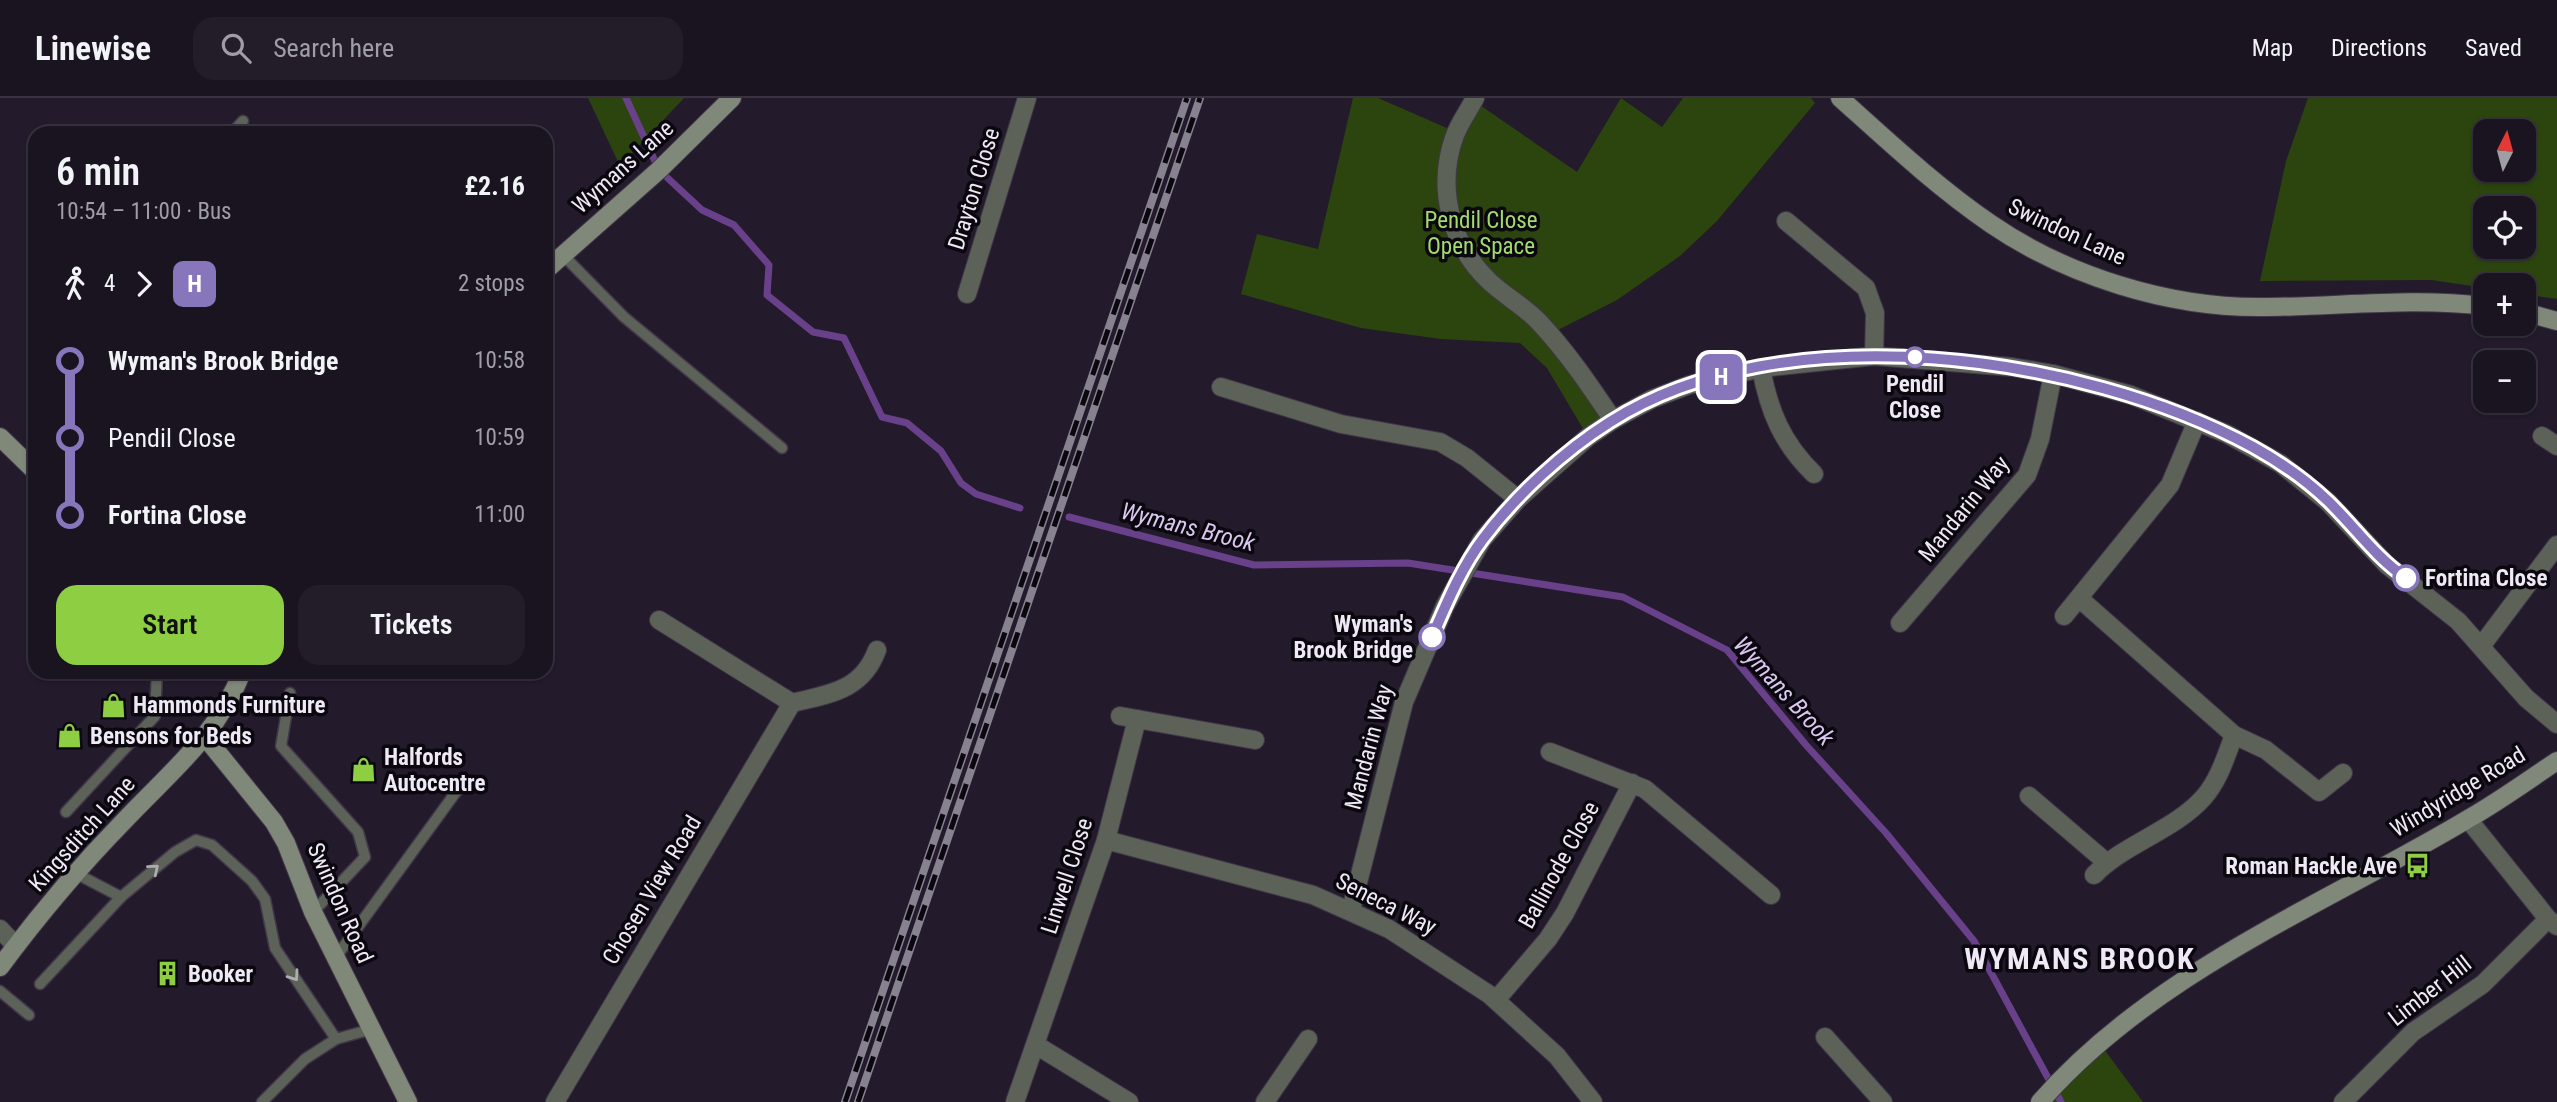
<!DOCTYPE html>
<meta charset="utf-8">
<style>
:root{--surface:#1a1421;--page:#231d2a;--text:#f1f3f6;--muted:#9f9ea5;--line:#38333f;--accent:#8ece43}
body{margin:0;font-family:"Roboto Condensed",sans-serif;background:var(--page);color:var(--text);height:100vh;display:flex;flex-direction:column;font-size:26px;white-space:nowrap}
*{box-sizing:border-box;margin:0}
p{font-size:23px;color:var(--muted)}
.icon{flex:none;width:38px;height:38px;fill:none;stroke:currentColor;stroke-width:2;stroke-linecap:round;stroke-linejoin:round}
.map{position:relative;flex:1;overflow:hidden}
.drawer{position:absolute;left:28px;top:28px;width:525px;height:553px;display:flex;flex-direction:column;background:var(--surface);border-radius:21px;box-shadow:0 2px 5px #0004,0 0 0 2px var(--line)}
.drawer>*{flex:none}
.badge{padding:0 14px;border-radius:10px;font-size:24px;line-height:46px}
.needle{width:46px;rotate:6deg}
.tools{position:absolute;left:2473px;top:21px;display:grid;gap:14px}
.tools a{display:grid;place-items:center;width:63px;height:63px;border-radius:14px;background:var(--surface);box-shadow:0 2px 5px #0004,0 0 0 2px var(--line);font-size:35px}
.map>.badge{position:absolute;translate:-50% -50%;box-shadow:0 0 0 4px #fff}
.legs{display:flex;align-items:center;gap:10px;height:77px;padding:0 28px;font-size:23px}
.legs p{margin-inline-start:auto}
.head{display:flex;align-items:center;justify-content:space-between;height:119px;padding:0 28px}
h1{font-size:38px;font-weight:600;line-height:52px}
.action{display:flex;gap:14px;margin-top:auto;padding:14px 28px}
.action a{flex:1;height:80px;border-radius:21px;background:var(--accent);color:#111;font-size:28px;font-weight:600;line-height:80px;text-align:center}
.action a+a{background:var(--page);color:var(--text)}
ul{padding:0 28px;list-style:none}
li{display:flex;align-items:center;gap:24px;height:77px;font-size:26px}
li i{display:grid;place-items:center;width:10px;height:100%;margin:0 9px;background:currentColor}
li i::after{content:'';width:18px;height:18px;margin:-9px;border:5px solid;border-radius:50%;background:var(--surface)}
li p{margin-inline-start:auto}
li:first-child i{background:linear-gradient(#0000 50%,currentColor 0)}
li:last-child i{background:linear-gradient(currentColor 50%,#0000 0)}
header{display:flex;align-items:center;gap:42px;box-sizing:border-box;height:98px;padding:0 35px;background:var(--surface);border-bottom:2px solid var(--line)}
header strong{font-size:33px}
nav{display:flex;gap:38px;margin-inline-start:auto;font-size:24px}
.search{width:490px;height:63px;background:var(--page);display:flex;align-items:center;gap:18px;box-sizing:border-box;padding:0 24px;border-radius:21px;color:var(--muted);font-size:26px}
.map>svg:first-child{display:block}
.green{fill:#2c450f;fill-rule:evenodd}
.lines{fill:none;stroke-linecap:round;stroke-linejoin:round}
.stream{stroke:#68418a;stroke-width:7}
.lane-casing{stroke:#403748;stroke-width:13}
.street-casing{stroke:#403748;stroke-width:20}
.secondary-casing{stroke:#403748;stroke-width:20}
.lane{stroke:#5c6258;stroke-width:10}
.street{stroke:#5c6258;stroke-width:18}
.secondary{stroke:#808879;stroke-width:18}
.rail-casing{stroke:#888190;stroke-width:8}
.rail{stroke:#0a070e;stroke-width:5;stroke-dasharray:16;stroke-linecap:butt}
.oneway{stroke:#adacaf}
.line-1-casing{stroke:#fff;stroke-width:16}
.line-1{stroke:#8876bd;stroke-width:10}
.stop-1-dot{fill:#fff;stroke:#8876bd;stroke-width:3.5}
.labels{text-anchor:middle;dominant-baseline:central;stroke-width:7;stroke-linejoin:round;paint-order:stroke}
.street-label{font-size:23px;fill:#efe9f6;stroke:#0a070e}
.park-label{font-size:23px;fill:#a4db6e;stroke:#0a070e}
.stop-label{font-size:23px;font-weight:bold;fill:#efe9f6;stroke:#0a070e}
.poi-label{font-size:23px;font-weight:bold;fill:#efe9f6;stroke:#0a070e;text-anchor:start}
.water-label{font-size:24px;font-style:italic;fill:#dac7f0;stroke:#0a070e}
.district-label{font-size:30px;font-weight:bold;letter-spacing:2px;fill:#efe9f6;stroke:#0a070e}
</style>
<header>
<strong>Linewise</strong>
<div class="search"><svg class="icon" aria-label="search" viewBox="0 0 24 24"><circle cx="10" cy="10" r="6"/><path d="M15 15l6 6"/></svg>Search here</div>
<nav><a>Map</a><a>Directions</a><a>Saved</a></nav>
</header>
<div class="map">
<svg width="2557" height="1004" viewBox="0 0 2557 1004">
<rect width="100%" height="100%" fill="#231a2c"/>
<g class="green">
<path d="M588 0H684L620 68Z"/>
<path d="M1353 0H1378L1456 34 1474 3 1577 74 1621 0 1662 29 1683 0H1811L1815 5 1717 123 1680 158 1617 202 1550 236 1613 322 1588 339 1547 270 1520 245 1441 241 1361 230 1241 196 1257 136 1318 151Z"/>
<path d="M2308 0H2557V201L2524 196V187L2485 190 2432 182 2260 183 2286 63ZM2485 33H2524V72H2485ZM2485 110H2524V149H2485Z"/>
<path d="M2101 947 2143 1004H2040Z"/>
</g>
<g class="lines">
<g class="stream">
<path d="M626 0 659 72 702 112 734 127 769 167 767 197 813 234 844 240 882 319 907 325 941 353 961 385 976 396 1020 410"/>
<path d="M1069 419 1254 467 1408 465 1623 499 1727 552 1806 647 1886 735 1974 843 2061 1004"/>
</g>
<defs>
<g id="lane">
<path d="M232 35 243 23"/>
<path d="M562 156 624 219 782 350"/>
<path d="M290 595 281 648 358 734 365 759 313 814"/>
<path d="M66 714 155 618 157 574"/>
<path d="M77 776 121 799 175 754 196 742 212 747 252 783 265 801 275 850 336 941 372 931"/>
<path d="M336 859 464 683"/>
<path d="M40 886 121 799"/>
<path d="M0 893 29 917"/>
<path d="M262 1004 305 961 336 941"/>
</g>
<g id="street">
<path d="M1475 0C1469 12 1460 24 1455 37 1436 88 1450 147 1490 184 1505 198 1525 209 1539 224 1568 255 1590 288 1613 322"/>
<path d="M1786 123 1866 190 1875 215 1874 258"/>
<path d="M967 196 1027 0"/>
<path d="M1761 270C1769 313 1782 345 1814 376"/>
<path d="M1221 289 1341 326 1440 344 1467 360 1518 401"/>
<path d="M2542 338 2557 348"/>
<path d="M2080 501 2234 637 2266 652 2319 694 2343 675"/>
<path d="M2064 518 2170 387 2197 323"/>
<path d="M659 522 792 605C829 596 862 593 877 552"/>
<path d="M1900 525 2027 377 2040 341 2053 276"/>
<path d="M2482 547 2557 447"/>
<path d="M1120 618 1255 642"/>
<path d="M1550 654 1645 691 1771 797"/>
<path d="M2029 698 2106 764"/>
<path d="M2468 721 2548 821 2557 828"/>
<path d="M1106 742 1313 797 1389 831 1490 897 1557 958 1593 1004"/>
<path d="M2094 777C2125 745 2174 733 2204 699 2219 682 2226 658 2234 637"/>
<path d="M1351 812 1404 604 1445 508 1482 442 1518 401 1588 339 1613 322 1652 301 1689 287 1761 270 1874 258 2012 269 2053 276 2131 297 2227 336 2281 366 2328 404 2387 467 2458 523 2526 600 2557 626"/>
<path d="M0 831 16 848"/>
<path d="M1496 902 1548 841 1565 815 1632 685"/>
<path d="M1825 939 1883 1004"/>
<path d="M1036 947 1129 1004"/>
<path d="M555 1004 792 605"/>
<path d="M1015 1004 1106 742 1137 621"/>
<path d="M1265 1004 1308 941"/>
<path d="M2343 1004 2413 934 2483 886 2548 821"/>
</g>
<g id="secondary">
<path d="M1840 0C1889 44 1937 89 1991 126 2067 178 2169 210 2262 209 2336 209 2411 199 2485 208"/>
<path d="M546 172 659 72 732 0"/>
<path d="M2524 214 2557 223"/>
<path d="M0 339 35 373"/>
<path d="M206 640 274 724 286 745 313 814 408 1004"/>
<path d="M0 869C38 818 80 768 124 723 170 674 217 638 242 574"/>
<path d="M2040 1004C2153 874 2324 807 2468 721 2498 704 2527 683 2557 663"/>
</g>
</defs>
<use href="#lane" class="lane-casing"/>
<use href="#street" class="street-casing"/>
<use href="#secondary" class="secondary-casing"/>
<use href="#lane" class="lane"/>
<use href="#street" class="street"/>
<use href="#secondary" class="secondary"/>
<defs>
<g id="rail">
<path d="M845 1004 1187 0"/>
<path d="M858 1004 1200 0"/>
</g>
</defs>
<use href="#rail" class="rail-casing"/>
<use href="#rail" class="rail"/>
</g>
<defs><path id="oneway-chevron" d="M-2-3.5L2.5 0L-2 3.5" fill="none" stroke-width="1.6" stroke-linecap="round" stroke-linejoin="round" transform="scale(1.75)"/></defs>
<g class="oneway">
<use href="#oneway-chevron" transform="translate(154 771) rotate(-40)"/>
<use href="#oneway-chevron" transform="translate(294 878) rotate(55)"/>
</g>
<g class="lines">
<defs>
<path id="line-1" d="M1432 539C1446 507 1461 470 1483 441 1516 397 1564 353 1610 324 1783 214 2081 256 2253 349 2280 364 2306 382 2328 403 2355 429 2375 459 2406 480"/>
</defs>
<use href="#line-1" class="line-1-casing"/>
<use href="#line-1" class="line-1"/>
</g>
<defs>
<symbol id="shop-bare" viewBox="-9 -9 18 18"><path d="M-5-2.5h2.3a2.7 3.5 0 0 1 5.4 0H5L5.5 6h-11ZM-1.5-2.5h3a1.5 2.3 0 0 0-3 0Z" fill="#8ece43" stroke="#0a070e" stroke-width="2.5" paint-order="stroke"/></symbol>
<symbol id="bus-bare" viewBox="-9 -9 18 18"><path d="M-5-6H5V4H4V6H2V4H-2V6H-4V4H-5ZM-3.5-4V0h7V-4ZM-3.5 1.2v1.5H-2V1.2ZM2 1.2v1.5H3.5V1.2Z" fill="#8ece43" stroke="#0a070e" stroke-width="2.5" paint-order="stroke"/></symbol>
<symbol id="building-bare" viewBox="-9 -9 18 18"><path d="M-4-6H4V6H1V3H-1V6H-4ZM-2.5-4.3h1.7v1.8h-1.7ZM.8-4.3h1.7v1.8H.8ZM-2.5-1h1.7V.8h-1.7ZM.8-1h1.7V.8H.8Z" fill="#8ece43" stroke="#0a070e" stroke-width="2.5" paint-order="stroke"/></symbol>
</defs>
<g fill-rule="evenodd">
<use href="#shop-bare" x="96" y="590" width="35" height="35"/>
<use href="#shop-bare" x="52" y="620" width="35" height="35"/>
<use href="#shop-bare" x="346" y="654" width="35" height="35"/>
<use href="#bus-bare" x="2400" y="750" width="35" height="35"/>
<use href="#building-bare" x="150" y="858" width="35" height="35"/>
</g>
<g class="stop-1-dot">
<circle cx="1915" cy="259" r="9"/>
<circle cx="2406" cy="480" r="12"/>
<circle cx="1432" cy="539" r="12"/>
</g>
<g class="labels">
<g class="street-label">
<text transform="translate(623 69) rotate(-42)">Wymans Lane</text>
<text transform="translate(974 91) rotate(-73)">Drayton Close</text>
<text transform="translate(2067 134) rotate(25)">Swindon Lane</text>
<text transform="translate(1964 411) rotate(-51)">Mandarin Way</text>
<text transform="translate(1369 649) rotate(-75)">Mandarin Way</text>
<text transform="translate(2458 694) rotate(-31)">Windyridge Road</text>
<text transform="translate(82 736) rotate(-48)">Kingsditch Lane</text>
<text transform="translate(1559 767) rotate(-61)">Ballinode Close</text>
<text transform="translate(1067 778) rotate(-72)">Linwell Close</text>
<text transform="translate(652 792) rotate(-59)">Chosen View Road</text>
<text transform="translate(340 805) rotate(66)">Swindon Road</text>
<text transform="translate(1386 806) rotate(27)">Seneca Way</text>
<text transform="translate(2430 893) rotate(-38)">Limber Hill</text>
</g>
<g class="park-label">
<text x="1481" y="122">Pendil Close<tspan x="1481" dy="26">Open Space</tspan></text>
</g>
<g class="stop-label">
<text x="1915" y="286">Pendil<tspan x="1915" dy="26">Close</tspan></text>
<text x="2425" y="480" text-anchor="start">Fortina Close</text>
<text x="1413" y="526" text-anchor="end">Wyman's<tspan x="1413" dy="26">Brook Bridge</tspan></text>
</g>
<g class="poi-label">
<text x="133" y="607">Hammonds Furniture</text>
<text x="90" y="638">Bensons for Beds</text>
<text x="384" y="659">Halfords<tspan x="384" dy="26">Autocentre</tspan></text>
<text x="2397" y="768" text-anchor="end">Roman Hackle Ave</text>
<text x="188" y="876">Booker</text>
</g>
<g class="water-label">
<text transform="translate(1188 429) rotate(14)">Wymans Brook</text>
<text transform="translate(1784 593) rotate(48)">Wymans Brook</text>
</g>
<g class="district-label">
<text x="2080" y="860">WYMANS BROOK</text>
</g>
</g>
</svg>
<div class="tools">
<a><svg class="needle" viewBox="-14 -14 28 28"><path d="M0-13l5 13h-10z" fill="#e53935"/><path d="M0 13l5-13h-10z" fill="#9f9ea5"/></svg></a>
<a><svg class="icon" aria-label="locate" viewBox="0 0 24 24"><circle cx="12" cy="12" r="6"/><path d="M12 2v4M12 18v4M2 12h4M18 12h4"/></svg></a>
<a>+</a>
<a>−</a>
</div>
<b class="badge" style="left:1721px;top:279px;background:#8876bd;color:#fff">H</b>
<section class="drawer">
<div class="head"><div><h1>6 min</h1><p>10:54 – 11:00 · Bus</p></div><b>£2.16</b></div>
<div class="legs"><svg class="icon" aria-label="walk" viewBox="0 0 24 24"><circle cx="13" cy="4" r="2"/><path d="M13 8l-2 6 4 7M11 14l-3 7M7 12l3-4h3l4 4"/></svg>4<svg class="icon" aria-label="forward" viewBox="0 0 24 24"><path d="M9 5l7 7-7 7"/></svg><b class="badge" style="background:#8876bd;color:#fff">H</b><p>2 stops</p></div>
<ul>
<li><i style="color:#8876bd"></i><b>Wyman's Brook Bridge</b><p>10:58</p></li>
<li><i style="color:#8876bd"></i><span>Pendil Close</span><p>10:59</p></li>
<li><i style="color:#8876bd"></i><b>Fortina Close</b><p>11:00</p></li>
</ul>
<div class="action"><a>Start</a><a>Tickets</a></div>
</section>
</div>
